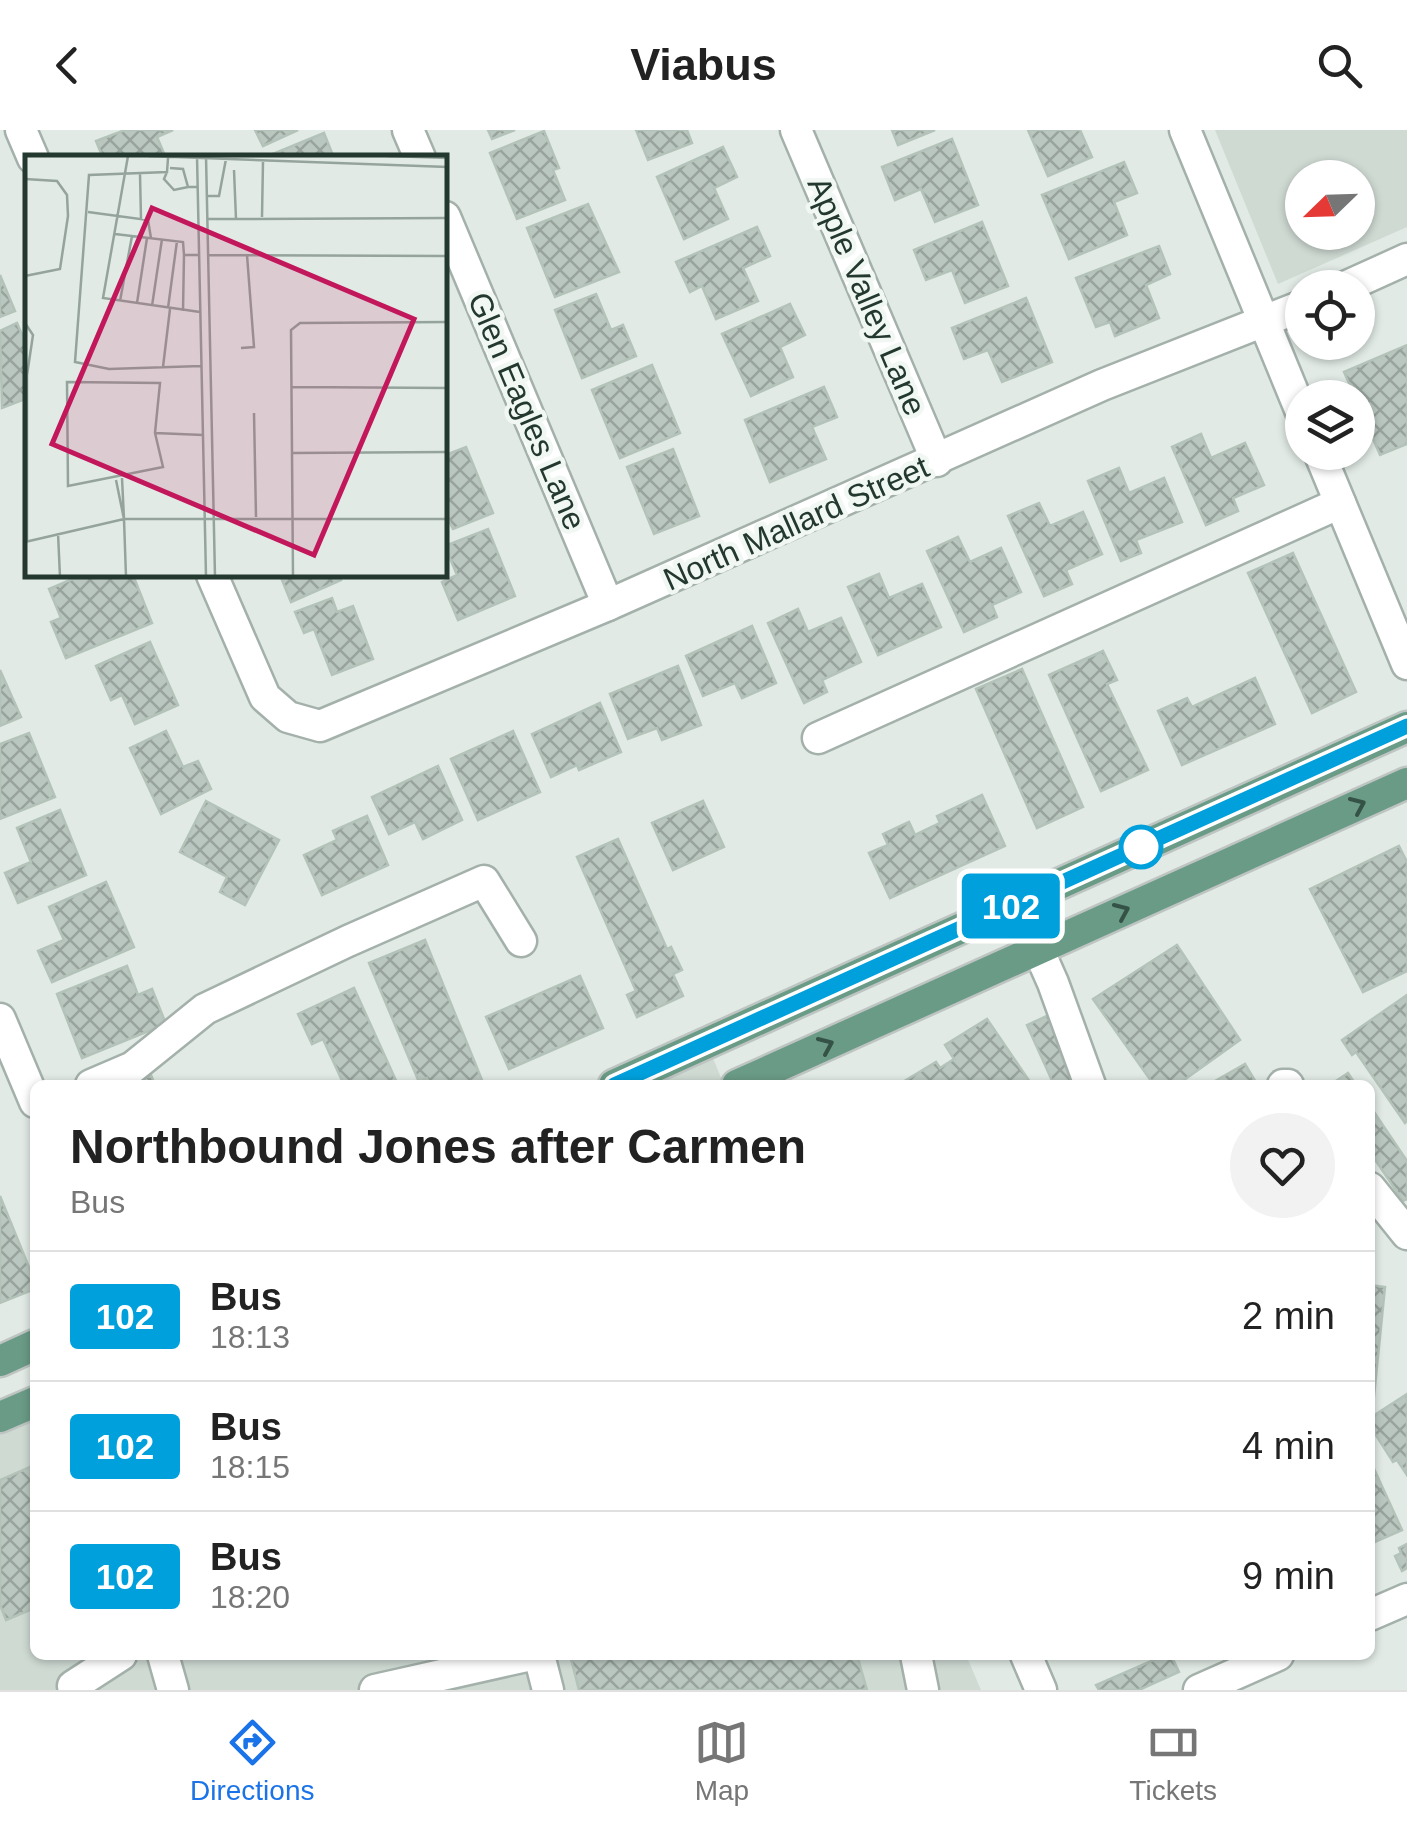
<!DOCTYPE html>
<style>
:root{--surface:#fff;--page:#f2f2f2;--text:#222;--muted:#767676;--line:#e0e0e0;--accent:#1a73e8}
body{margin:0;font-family:Arial,sans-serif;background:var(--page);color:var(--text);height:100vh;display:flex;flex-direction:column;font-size:38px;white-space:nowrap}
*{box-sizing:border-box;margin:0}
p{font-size:32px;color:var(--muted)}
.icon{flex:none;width:55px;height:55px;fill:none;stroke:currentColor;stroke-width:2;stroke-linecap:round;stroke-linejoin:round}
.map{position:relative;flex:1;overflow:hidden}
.drawer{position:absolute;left:30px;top:950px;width:1345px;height:580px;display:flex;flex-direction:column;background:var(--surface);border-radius:15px;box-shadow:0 2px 8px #0004}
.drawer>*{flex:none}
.badge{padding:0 20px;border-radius:8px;font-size:35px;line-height:65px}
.needle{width:65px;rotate:247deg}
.tools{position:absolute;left:1285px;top:30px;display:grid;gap:20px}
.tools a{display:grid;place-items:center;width:90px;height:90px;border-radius:50%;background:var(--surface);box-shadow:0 2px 8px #0004;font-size:50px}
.map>.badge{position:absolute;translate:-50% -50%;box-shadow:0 0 0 5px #fff}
.round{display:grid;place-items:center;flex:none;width:105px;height:105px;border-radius:52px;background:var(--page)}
.headline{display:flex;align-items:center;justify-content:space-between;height:170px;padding:0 40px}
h1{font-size:48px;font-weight:700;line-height:75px}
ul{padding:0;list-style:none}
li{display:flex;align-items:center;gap:30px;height:130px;padding:0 40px;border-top:2px solid var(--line)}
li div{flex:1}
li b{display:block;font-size:38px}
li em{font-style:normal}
li .badge{min-width:110px;font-weight:700;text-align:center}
header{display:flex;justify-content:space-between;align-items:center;height:130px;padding:0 40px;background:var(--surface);font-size:45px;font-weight:700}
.dock{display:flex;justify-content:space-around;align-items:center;height:140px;border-top:2px solid var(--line);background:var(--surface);font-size:28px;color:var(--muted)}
.dock a{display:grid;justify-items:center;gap:5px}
.dock .selected{color:var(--accent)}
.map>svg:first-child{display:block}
.built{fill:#cfdad3;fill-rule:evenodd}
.building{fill:url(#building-cross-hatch);stroke:#b4c3ba;stroke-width:2.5}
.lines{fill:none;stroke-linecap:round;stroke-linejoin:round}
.minor-casing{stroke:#a4b1ab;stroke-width:35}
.major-casing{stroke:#bdc4c1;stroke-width:35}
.minor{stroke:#fff;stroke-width:30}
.major{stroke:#6a9b87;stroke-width:30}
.oneway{stroke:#355246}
.line-casing{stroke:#fff;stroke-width:22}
.line{stroke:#00a0dc;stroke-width:15}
.stop-dot{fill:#fff;stroke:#00a0dc;stroke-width:5}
.labels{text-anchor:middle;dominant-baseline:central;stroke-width:9;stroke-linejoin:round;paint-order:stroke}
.street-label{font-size:32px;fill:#233930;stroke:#f1f7f3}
.inset-road{fill:none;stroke:#95a39d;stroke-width:2.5}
.view{fill:#c2185b;fill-opacity:0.15;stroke:#c2185b;stroke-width:5}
.inset-edge{fill:none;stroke:#233930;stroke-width:5}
</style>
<header><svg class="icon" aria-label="back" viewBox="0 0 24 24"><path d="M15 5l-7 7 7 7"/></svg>Viabus<svg class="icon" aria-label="search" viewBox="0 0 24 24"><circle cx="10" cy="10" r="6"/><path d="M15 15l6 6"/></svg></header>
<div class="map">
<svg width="1407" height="1560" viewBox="0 0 1407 1560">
<defs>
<pattern id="building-cross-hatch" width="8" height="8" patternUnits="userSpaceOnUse" patternTransform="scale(2.5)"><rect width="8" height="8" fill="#bac7c0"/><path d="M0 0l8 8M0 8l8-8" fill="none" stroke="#97a39c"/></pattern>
</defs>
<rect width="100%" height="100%" fill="#e1eae5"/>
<g class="built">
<path d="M1215 0H1407V97L1278 154ZM1302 48H1358V102H1302Z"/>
<path d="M712 926 724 955H657Z"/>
<path d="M35 1279V1525H966L981 1560H0V1297Z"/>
</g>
<g class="building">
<path d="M125 0H173L157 7 166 28H103L96 11Z"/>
<path d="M255 0H298L263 16Z"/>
<path d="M488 0H515L492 9Z"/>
<path d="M636 0H687L692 13 648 30Z"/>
<path d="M892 0H935L898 15Z"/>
<path d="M1028 0H1080L1092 27 1048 46Z"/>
<path d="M544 1 559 38 553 40 565 70 517 89 490 23Z"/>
<path d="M324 3 334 28H269L268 26Z"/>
<path d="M952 9 978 75 935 92 921 59 895 70 882 37Z"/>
<path d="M723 17 737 47 714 58 728 89 684 109 657 47Z"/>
<path d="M1124 32 1137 63 1114 72 1127 105 1069 129 1042 65Z"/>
<path d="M588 74 619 142 555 167 527 98Z"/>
<path d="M982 92 1008 156 965 173 952 140 926 150 914 120Z"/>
<path d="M757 97 770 126 743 138 758 171 716 189 702 156 690 162 676 132Z"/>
<path d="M1159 116 1170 144 1146 155 1159 188 1115 206 1110 192 1096 197 1076 148Z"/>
<path d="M0 145 15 181 0 187Z"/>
<path d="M596 164 611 200 623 195 636 226 582 248 555 180Z"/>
<path d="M1026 168 1052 232 1002 252 988 220 964 229 952 198Z"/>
<path d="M790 174 805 205 780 217 793 247 751 266 722 204Z"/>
<path d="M17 193 28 218V268L2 278 0 201Z"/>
<path d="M1407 215V314L1380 325 1344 242Z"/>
<path d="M652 235 680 303 620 328 592 260Z"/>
<path d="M824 257 837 287 812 297 826 329 770 352 745 290Z"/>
<path d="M1201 304 1211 328 1245 313 1264 355 1233 368 1238 381 1206 395 1172 317Z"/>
<path d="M466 317 493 383 453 399 445 383V325Z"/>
<path d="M673 319 699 386 654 404 627 337Z"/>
<path d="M1119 338 1129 363 1164 348 1182 392 1136 410 1141 423 1121 431 1088 351Z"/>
<path d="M1039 373 1050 396 1083 382 1102 424 1066 440 1072 454 1044 466 1008 386Z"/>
<path d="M488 399 515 466 458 490 442 452 457 445 445 416Z"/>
<path d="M958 407 970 432 1001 418 1021 462 992 475 997 487 964 502 927 421Z"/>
<path d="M1293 423 1356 562 1312 583 1248 443Z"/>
<path d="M879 444 889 468 922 454 941 497 878 525 848 457Z"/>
<path d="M82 445H133L152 493 66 528 51 492 61 488 49 459Z"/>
<path d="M280 445H339L341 450 291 472Z"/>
<path d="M332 468 337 482 353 476 373 529 332 545 314 499 304 503 295 482Z"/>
<path d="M798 479 808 502 841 488 861 532 822 550 827 562 804 573 768 493Z"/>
<path d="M752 496 776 553 742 568 735 553 703 566 686 526Z"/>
<path d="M150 512 178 575 135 594 122 565 111 570 96 536Z"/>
<path d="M1103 521 1117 550 1107 554 1148 640 1101 661 1049 545Z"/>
<path d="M678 536 701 595 662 610 657 598 628 609 610 564Z"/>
<path d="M1022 539 1083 677 1037 698 976 559Z"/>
<path d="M0 540 21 587 0 596Z"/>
<path d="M1255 548 1275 594 1182 635 1158 581 1187 568 1192 577Z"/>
<path d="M600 573 621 622 579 640 577 635 551 647 532 604Z"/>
<path d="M166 601 183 637 198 631 211 659 161 684 130 618Z"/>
<path d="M513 601 540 662 478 690 451 629Z"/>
<path d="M29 603 55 667 0 689V614Z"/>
<path d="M438 636 462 690 423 709 415 692 389 704 372 667Z"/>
<path d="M982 665 1005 716 890 768 869 723 888 715 883 704 909 692 915 705 940 693 937 686Z"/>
<path d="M206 671 279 710 245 775 220 762 227 747 180 722Z"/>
<path d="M703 671 724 717 673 740 652 693Z"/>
<path d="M60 680 86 745 18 773 5 743 31 732 17 698Z"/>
<path d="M367 686 388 735 322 765 304 725 337 710 333 701Z"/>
<path d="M618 709 667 819 671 817 682 840 673 844 683 866 637 887 627 865 636 861 577 727Z"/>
<path d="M1399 716 1407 732V841L1363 862 1310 759Z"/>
<path d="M106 752 134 817 52 852 38 821 64 810 49 777Z"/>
<path d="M425 810 482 950 469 955H430L427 948 419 952 369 833Z"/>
<path d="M1177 815 1240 910 1177 955H1154L1093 869Z"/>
<path d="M127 836 138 865 152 859 166 894 82 928 57 864Z"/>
<path d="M580 846 603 898 509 939 486 887Z"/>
<path d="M354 858 398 955H344L323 909 312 914 298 884Z"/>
<path d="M1407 865V991L1405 993 1356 922 1352 925 1342 910Z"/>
<path d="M1049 885 1081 955H1054L1027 895Z"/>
<path d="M987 889 1032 955H898L936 932 940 938 954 929 945 915Z"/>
<path d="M1245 934 1257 954 1208 955Z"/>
<path d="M1348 943 1356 955H1330Z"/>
<path d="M151 945 155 955H129Z"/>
<path d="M1370 976 1407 1031V1069L1403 1071 1370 1022Z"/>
<path d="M0 1066 35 1152V1159L0 1173Z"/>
<path d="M1370 1155 1385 1157 1374 1266 1370 1265Z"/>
<path d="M1407 1264V1345L1397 1330 1393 1332 1370 1296V1288Z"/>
<path d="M1370 1330 1402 1400 1370 1414Z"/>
<path d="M30 1337 35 1350V1478L6 1490 0 1475V1350Z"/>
<path d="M1407 1414V1438L1402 1441 1395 1426 1401 1423 1399 1418Z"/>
<path d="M570 1525H857L867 1560H579Z"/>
<path d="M1165 1525H1171L1179 1542 1139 1560H1099L1096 1555Z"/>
</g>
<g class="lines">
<defs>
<g id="minor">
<path d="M21 0 33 28"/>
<path d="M408 0 420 28"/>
<path d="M796 0 937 331"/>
<path d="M1185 0 1302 284"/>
<path d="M445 87 608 475"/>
<path d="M1343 158 1407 129"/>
<path d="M1319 322 1407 534"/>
<path d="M212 445 265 567 288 587 320 596 608 475 1102 255 1302 176"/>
<path d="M818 608 1340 373"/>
<path d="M1038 819 1053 853 1090 955"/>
<path d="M0 889 35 972"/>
<path d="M91 955 133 937 205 879 348 811 484 751 521 811"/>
<path d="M1283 955H1288"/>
<path d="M1370 1058 1407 1104"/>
<path d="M1370 1485 1407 1469"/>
<path d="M163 1525 173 1560"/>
<path d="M539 1525 548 1560"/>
<path d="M916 1525 923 1560"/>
<path d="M1026 1525 1041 1560"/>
<path d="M74 1560 73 1556 121 1525"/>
<path d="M375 1560 531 1525"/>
<path d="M1199 1560 1278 1525"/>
</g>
<g id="major">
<path d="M614 955 1407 597"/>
<path d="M737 955 1407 653"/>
<path d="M0 1231 35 1215"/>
<path d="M0 1287 35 1272"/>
</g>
</defs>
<use href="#minor" class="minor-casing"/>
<use href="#major" class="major-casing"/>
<use href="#minor" class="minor"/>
<use href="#major" class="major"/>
</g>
<defs><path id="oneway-chevron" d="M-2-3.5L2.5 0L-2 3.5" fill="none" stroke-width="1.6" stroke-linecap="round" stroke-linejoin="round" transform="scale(2.5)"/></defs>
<g class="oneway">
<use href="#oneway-chevron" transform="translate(1358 675) rotate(-24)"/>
<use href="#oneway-chevron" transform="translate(1122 781) rotate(-24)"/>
<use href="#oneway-chevron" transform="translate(826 915) rotate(-24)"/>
</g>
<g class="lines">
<defs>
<path id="line" d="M614 955 1407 596"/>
</defs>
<use href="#line" class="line-casing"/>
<use href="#line" class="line"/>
</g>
<circle class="stop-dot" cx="1141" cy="717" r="20"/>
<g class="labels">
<g class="street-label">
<text transform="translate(867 166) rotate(67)">Apple Valley Lane</text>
<text transform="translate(527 281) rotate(67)">Glen Eagles Lane</text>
<text transform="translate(796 393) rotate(-24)">North Mallard Street</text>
</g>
</g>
<g transform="translate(25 25)">
<rect width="422" height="422" fill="#e1eae5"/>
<path class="inset-road" d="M103 1 78 143 175 157M123 1 423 12M172 1 181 422M181 1 190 422M362 1 423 3M143 3 142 17 64 20 50 207 84 214 176 211M145 13 158 14 163 32H172M142 17 139 24 149 35 163 32M115 19 116 64M0 24 32 26 42 40 43 61 35 114 0 121M182 41H194L201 4M63 57 123 65 126 83M237 62 238 6M182 64H211L209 15M211 64 423 63M90 79 158 87 159 100H174M183 100 423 101M95 146 107 81M112 148 122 83M127 151 137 84M143 153 152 86M158 156 159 100M0 168 8 180 2 220V386M216 193 229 192 222 100M138 212 145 154M42 227 135 228 130 278 138 312 43 331ZM266 232 423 233M229 258 231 362M130 278 178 280M267 298 423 297M91 325 99 364 97 323M99 364 101 422M33 378 35 422M0 387 99 364H423M268 422 266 175 275 168 423 167"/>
<path class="view" d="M127 53 389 164 289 400 27 289Z"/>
<rect width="422" height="422" class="inset-edge"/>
</g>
</svg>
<div class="tools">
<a><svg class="needle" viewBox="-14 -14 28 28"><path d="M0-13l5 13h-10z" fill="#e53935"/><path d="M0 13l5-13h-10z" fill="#767676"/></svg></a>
<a><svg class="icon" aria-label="locate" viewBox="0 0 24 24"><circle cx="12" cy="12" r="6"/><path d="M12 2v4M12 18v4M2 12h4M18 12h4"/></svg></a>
<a><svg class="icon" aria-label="layers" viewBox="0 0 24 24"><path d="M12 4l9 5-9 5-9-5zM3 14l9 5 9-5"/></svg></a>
</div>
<b class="badge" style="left:1011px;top:776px;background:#00a0dc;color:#fff">102</b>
<section class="drawer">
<div class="headline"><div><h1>Northbound Jones after Carmen</h1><p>Bus</p></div><a class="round"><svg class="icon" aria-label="heart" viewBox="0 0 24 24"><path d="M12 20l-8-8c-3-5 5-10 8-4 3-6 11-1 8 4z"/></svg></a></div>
<ul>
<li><span class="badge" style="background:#00a0dc;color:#fff">102</span><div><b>Bus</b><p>18:13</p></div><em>2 min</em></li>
<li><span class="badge" style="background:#00a0dc;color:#fff">102</span><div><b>Bus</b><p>18:15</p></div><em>4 min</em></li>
<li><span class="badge" style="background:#00a0dc;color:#fff">102</span><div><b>Bus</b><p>18:20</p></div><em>9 min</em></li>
</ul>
</section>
</div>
<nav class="dock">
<a class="selected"><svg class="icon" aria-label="directions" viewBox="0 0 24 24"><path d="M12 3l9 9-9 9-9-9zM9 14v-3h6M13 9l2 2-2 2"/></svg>Directions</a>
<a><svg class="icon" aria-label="map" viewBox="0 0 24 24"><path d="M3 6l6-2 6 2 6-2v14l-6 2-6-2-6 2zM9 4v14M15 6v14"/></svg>Map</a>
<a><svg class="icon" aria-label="tickets" viewBox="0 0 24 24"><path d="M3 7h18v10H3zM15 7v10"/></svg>Tickets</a>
</nav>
